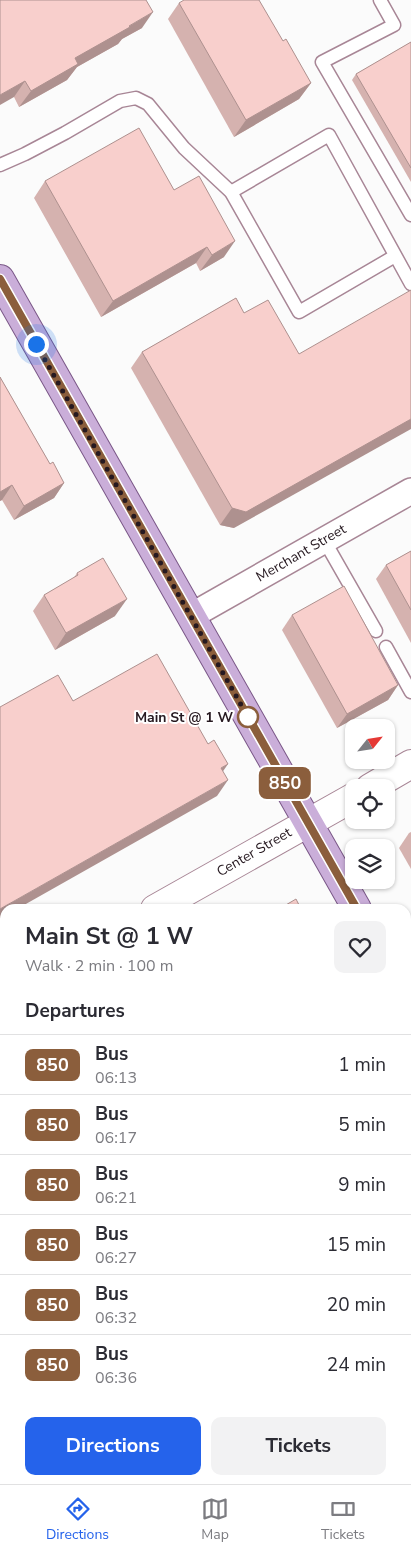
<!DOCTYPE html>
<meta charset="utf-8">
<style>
:root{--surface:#fff;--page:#f2f2f3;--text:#2b2b33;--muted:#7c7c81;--line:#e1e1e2;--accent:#2563eb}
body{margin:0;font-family:"Nunito Sans",sans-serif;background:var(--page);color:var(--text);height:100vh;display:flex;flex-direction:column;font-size:19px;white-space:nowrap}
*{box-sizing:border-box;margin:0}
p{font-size:16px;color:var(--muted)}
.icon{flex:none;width:28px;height:28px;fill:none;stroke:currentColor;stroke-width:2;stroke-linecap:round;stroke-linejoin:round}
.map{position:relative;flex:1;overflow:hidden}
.details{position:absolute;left:0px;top:904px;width:411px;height:581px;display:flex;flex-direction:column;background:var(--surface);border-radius:15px 15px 0 0;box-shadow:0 1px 4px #0004}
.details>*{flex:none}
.badge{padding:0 10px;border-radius:8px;font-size:18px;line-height:32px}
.needle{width:32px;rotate:60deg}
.controls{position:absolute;left:345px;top:719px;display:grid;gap:10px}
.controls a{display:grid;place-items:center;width:50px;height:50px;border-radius:10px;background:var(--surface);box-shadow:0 1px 4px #0004;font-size:25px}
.you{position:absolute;width:25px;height:25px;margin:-12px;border:4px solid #fff;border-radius:50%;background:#1a73e8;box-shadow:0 0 0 8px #1a73e833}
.map>.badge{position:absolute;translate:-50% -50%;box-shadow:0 0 0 2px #fff}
h2{padding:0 25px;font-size:19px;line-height:45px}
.round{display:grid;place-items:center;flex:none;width:52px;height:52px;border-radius:10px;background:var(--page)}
.summary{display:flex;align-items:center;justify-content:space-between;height:85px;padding:0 25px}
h1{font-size:24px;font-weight:700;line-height:38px}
.primary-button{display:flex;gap:10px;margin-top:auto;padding:10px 25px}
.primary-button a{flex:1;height:58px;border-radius:10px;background:var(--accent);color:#fff;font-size:20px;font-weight:700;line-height:58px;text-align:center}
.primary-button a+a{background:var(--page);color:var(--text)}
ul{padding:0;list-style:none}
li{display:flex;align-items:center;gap:15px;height:60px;padding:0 25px;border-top:1px solid var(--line)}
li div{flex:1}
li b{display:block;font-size:19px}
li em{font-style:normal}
li .badge{min-width:55px;font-weight:700;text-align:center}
.dock{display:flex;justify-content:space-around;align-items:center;height:70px;border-top:1px solid var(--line);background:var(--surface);font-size:14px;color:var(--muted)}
.dock a{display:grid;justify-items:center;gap:2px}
.dock .active{color:var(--accent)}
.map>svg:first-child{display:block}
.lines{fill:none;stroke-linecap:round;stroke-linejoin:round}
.lane-casing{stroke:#a88696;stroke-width:15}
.street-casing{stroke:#a88696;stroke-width:28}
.secondary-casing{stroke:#a88696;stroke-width:30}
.primary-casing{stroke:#7a5787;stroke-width:30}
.lane{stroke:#fff;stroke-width:12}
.street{stroke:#fff;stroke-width:25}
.secondary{stroke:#fff;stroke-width:28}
.primary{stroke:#caaed9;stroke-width:28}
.wall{fill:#d5b2af}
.shaded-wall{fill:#ae918f}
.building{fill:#f8cfcc;stroke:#ae918f}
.line-casing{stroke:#fff;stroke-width:11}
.line{stroke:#8b5e3c;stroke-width:8}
.walk{stroke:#261920;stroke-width:5;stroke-dasharray:0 9}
.stop-dot{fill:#fff;stroke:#8b5e3c;stroke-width:2.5}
.labels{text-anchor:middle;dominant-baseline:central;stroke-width:4;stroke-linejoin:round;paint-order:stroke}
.street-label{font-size:14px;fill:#261920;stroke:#fff}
.stop-label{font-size:14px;font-weight:bold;fill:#261920;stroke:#fff;text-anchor:end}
</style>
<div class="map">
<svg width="411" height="1484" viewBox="0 0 411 1484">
<rect width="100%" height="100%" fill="#fbfbfb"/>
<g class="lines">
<defs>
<g id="lane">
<path d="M380 0 394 25 322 62 411 215"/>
<path d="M0 165 25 154 65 133 120 101 136 98 148 104 184 148 231 192 299 312 395 256"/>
<path d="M231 192 329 135 411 284"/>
<path d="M324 540 376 631"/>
<path d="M386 647 411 692"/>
<path d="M406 1364 411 1361"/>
</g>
<path id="street" d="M191 616 411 491"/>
<g id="secondary">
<path d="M370 788 411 764"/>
<path d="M155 909 354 797"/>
<path d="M0 997 5 994"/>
</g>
<g id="primary">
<path d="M0 279 357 909"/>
<path d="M406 997 411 1005"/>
</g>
</defs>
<use href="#lane" class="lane-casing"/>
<use href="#street" class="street-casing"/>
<use href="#secondary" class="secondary-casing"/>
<use href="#primary" class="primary-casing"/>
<use href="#lane" class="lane"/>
<use href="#street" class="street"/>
<use href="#secondary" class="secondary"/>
<use href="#primary" class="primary"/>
</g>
<g class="wall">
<path d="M0 0 142 28 122 39 118 44 77 67 67 80 19 107 14 97Z"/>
<path d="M179 3 283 41 311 83 299 99 234 137 168 19Z"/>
<path d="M411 42V182L352 80 356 74Z"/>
<path d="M45 181 174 190 224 257 200 271 196 263 101 317 34 198Z"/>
<path d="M236 298 234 528 220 525 131 368 142 352Z"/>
<path d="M0 377 50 464 64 483 54 498 14 520 2 500 0 501Z"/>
<path d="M411 551V643L376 579 386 565Z"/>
<path d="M77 573 115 616 55 650 33 611 44 595 73 579Z"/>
<path d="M292 615 398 685 388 700 337 728 282 630Z"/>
<path d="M411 832V869L399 848 409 833Z"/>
<path d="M411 1382V1484H410L406 1478V1385Z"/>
<path d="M377 1480H392L385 1484H379Z"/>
</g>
<g class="shaded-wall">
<path d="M153 12 142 28 122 39 118 44 77 67 67 80 19 107 31 91 75 58Z"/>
<path d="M25 81 14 97 0 105V95Z"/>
<path d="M311 83 299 99 234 137 246 120Z"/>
<path d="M235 241 224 257 200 271 212 255Z"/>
<path d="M207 247 196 263 101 317 113 301Z"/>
<path d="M411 419V429L234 528 220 525 232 508Z"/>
<path d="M64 483 54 498 14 520 24 506Z"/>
<path d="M12 485 2 500 0 501V492Z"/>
<path d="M127 599 115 616 55 650 66 633Z"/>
<path d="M398 685 388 700 337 728 347 714Z"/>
<path d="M228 764 217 780 221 768Z"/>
<path d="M228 780 217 796 17 909H5V916L0 918V909Z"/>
<path d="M5 1185V1191L0 1194V1188Z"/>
<path d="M411 1317V1323L406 1326V1320Z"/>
<path d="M411 1459V1463L406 1470V1462Z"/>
<path d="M33 1480H48L41 1484H26Z"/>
<path d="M385 1480H392L385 1484H383Z"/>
</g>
<g class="building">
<path d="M0 0H146L153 12 129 26 130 27 75 58 78 64 31 91 25 81 0 95Z"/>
<path d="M184 0H259L283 41 286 39 311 83 246 120 179 3Z"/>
<path d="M411 42V168L356 74Z"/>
<path d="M139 128 174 190 199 176 235 241 212 255 207 247 113 301 45 181Z"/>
<path d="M411 290V419L246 512 232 508 142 352 236 298 244 313 268 300 299 354Z"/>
<path d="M0 377 50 464 53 462 64 483 24 506 12 485 0 492Z"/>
<path d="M411 551V610L386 565Z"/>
<path d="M103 558 127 599 66 633 44 595 78 575 77 573Z"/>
<path d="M344 586 398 685 347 714 292 615Z"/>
<path d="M157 654 208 744 214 740 228 764 221 768 228 780 0 909V707L58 675 73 701Z"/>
<path d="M296 899 301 909H279Z"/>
<path d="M0 1153 5 1162V1185L0 1188Z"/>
<path d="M411 1256V1317L406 1320V1259Z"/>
<path d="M5 1356V1480H33L26 1484H0V1359Z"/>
<path d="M411 1382V1459L406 1462V1385Z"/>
</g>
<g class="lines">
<defs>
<path id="line" d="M0 279 357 909"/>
</defs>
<use href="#line" class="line-casing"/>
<use href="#line" class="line"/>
<path class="walk" d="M36 344 248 717"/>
</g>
<circle class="stop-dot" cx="248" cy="717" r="10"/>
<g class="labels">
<g class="street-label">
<text transform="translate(301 553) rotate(-30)">Merchant Street</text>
<text transform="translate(254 852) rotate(-30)">Center Street</text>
</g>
<g class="stop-label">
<text x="233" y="717">Main St @ 1 W</text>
</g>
</g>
</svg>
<div class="controls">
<a><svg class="needle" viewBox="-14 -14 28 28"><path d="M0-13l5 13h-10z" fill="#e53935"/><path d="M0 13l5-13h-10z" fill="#7c7c81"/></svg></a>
<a><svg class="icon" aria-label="locate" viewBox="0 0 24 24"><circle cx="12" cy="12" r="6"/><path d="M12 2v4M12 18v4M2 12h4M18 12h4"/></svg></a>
<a><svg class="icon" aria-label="layers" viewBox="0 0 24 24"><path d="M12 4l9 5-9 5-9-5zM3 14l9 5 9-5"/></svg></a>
</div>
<div class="you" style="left:36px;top:344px"></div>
<b class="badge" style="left:285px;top:783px;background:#8b5e3c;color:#fff">850</b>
<section class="details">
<div class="summary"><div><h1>Main St @ 1 W</h1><p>Walk · 2 min · 100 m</p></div><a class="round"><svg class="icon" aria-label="heart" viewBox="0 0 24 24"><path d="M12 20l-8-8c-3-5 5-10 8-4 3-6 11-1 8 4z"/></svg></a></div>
<h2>Departures</h2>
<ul>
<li><span class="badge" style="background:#8b5e3c;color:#fff">850</span><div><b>Bus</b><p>06:13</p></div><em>1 min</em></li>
<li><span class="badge" style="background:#8b5e3c;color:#fff">850</span><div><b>Bus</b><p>06:17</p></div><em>5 min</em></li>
<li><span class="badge" style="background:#8b5e3c;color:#fff">850</span><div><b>Bus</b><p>06:21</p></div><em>9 min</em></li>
<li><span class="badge" style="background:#8b5e3c;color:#fff">850</span><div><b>Bus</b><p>06:27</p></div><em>15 min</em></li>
<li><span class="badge" style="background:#8b5e3c;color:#fff">850</span><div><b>Bus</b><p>06:32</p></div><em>20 min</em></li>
<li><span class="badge" style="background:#8b5e3c;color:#fff">850</span><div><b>Bus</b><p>06:36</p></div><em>24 min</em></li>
</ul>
<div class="primary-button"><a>Directions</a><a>Tickets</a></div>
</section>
</div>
<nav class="dock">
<a class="active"><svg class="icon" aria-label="directions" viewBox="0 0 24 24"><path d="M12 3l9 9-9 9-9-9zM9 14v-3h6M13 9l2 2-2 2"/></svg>Directions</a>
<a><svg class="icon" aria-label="map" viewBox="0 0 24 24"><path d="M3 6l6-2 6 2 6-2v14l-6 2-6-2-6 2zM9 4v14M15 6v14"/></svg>Map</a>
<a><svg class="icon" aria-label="tickets" viewBox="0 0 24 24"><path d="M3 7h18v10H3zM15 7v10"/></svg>Tickets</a>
</nav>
